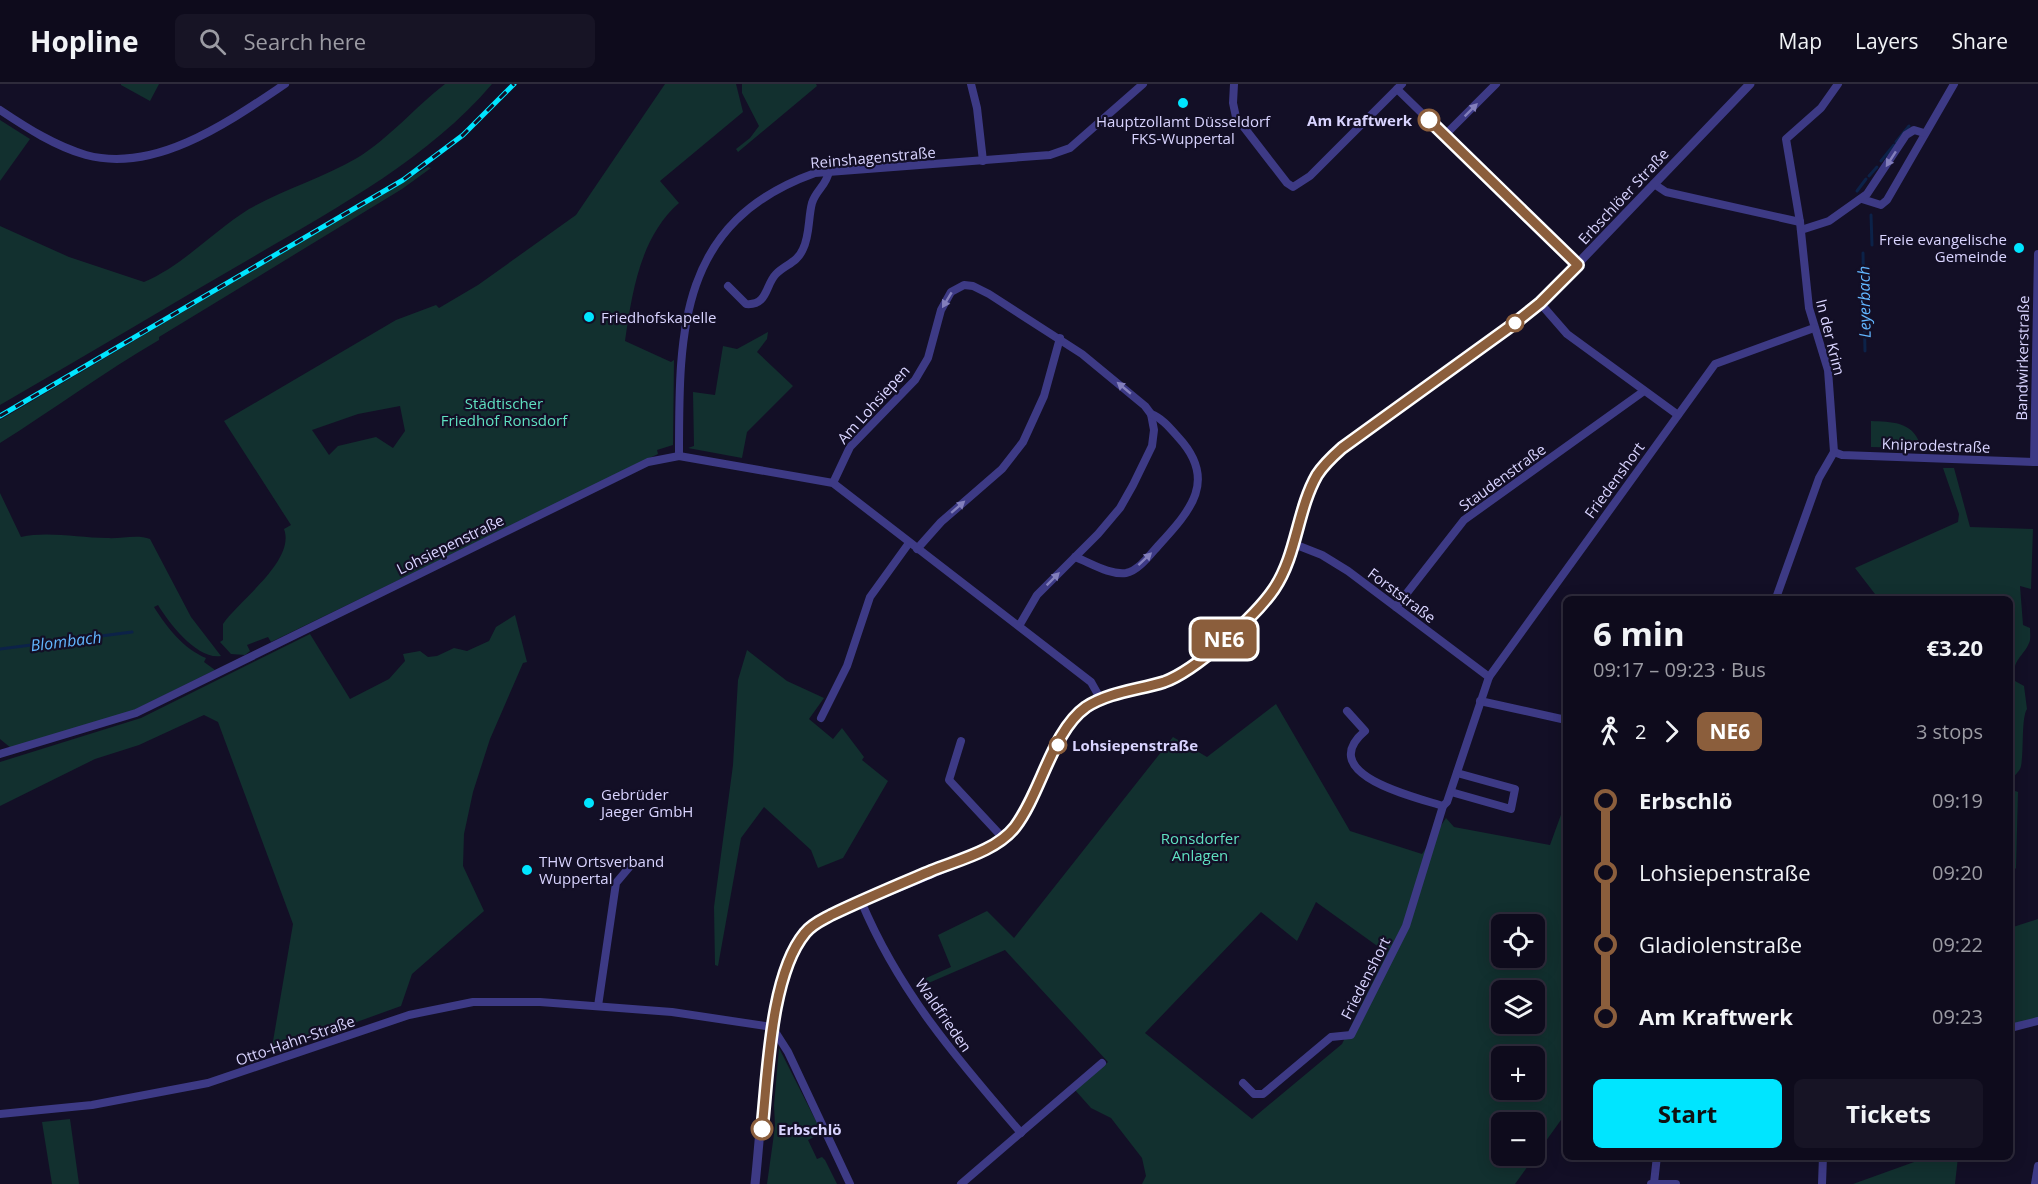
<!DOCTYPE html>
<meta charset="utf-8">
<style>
:root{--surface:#0e0b1c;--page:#171425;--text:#f1f3f6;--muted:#9b9ba3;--line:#2e2b3b;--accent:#00e5ff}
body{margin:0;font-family:"Open Sans",sans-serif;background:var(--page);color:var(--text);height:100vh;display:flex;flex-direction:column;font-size:22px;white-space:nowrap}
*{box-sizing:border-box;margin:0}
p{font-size:20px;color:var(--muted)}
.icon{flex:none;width:33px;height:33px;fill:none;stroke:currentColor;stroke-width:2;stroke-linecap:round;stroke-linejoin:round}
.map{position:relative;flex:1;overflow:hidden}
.drawer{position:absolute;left:1563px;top:512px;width:450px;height:564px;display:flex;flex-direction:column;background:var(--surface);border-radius:9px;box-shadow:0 3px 15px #0003,0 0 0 2px var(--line)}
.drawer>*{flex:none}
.badge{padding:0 12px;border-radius:9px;font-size:21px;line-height:39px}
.controls{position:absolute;left:1491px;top:830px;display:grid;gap:12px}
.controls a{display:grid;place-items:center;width:54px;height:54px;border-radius:9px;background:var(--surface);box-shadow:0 3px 15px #0003,0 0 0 2px var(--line);font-size:30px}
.map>.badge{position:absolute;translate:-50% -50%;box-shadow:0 0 0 3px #fff}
.legs{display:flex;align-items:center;gap:9px;height:66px;padding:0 30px;font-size:20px}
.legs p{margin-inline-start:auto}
.headline{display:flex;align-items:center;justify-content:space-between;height:102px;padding:0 30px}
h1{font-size:33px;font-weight:700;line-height:45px}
.primary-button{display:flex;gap:12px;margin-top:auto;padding:12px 30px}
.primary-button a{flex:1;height:69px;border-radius:9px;background:var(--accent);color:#111;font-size:24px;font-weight:700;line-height:69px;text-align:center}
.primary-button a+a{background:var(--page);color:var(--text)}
ul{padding:0 30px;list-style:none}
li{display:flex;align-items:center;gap:21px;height:72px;font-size:22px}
li i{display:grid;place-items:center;width:9px;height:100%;margin:0 8px;background:currentColor}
li i::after{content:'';width:15px;height:15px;margin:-8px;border:4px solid;border-radius:50%;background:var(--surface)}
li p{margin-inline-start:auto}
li:first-child i{background:linear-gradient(#0000 50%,currentColor 0)}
li:last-child i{background:linear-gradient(currentColor 50%,#0000 0)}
header{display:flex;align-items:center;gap:36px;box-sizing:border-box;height:84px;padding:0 30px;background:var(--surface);border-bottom:2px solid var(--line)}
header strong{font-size:28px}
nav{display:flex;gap:33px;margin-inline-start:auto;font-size:21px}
.search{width:420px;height:54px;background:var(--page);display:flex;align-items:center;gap:15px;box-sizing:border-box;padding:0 21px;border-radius:9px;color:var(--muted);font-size:22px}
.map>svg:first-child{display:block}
.green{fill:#12302f;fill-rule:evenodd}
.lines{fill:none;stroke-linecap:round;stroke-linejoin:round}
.stream{stroke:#0c2248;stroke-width:3}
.minor{stroke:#3d3a85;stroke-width:8}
.tertiary{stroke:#3d3a85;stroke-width:9}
.rail-casing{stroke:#00e5ff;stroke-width:5}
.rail{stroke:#130f26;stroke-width:3;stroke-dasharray:9;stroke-linecap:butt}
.oneway{fill:#837fbc}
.line-1-casing{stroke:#fff;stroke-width:14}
.line-1{stroke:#8b5e3c;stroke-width:9}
.poi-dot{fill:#00e5ff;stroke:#130f26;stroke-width:2}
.stop-1-dot{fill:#fff;stroke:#8b5e3c;stroke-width:3}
.labels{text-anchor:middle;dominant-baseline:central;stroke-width:4.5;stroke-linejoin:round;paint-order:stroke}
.stop-label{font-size:15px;font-weight:bold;fill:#d9d4ff;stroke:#130f26;text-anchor:start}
.poi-label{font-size:15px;fill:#d9d4ff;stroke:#130f26;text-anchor:start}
.street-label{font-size:15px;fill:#d9d4ff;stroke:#130f26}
.park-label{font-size:15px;fill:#5fe0c0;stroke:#130f26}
.water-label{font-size:16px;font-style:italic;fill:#62b6ff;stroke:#130f26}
</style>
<header>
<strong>Hopline</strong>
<div class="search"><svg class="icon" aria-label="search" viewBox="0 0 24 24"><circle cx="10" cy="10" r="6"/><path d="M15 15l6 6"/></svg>Search here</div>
<nav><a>Map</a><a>Layers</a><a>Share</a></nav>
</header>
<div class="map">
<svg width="2038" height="1100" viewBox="0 0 2038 1100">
<rect width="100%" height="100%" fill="#130f26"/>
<g class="green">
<path d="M159 0 150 17 121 1V0Z"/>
<path d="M445 0H492C430 73 340 122 258 170 172 220 86 271 0 321V142L69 173 144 198C184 181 212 148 249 125 282 106 323 94 357 74 390 54 415 23 445 0Z"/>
<path d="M665 0H736L743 28 660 97 679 119C640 153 632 209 625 257L671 278 674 276 673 361 657 366 658 370 271 558 268 553 247 561 250 567 245 571 231 570 220 558 223 556V540C238 517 296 477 284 445L291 441 224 337 396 236 436 221 439 224 478 201 576 131ZM400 322 405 347 393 364 376 353 338 362 329 371 312 346 358 330Z"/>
<path d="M742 0H816L817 2 738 68 736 65 750 54 759 42 742 9Z"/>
<path d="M0 36 30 55 0 97Z"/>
<path d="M428 83 431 84 402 105 159 253V256C104 288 54 325 0 359V336Z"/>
<path d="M768 248 767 255 757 268 793 302 747 348 742 374 688 364 694 362 693 308 715 311 723 262 737 265Z"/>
<path d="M1871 337C1891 338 1912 337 1920 360L1910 364 1871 363Z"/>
<path d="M1943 384H1954L1970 443 2033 445 2031 505 2020 502 2023 541 2030 544C2030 548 2031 556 2029 559 2024 572 2010 577 2015 597L2024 602 2027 625C2021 634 2024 669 2021 682 2020 688 2013 692 2010 697V514H1862L1875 510 1855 484 1958 438 1959 430Z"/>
<path d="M0 409 21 453C48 447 79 454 107 454 121 455 137 450 150 455L191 533 221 572C197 576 169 539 158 521L154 523C167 544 184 565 206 574L204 578 215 586 132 627 11 664 0 655Z"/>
<path d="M515 531 527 578 523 579 490 655 473 708 464 750 463 782 484 827 412 890 401 922 271 969 293 840 218 638 204 631 139 661 95 675 0 722V678L141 634 310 550 350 615 389 595 405 577 403 570 420 567 428 573 437 572 454 564 467 567 489 557 496 543Z"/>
<path d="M747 566 787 597 824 614 809 635 833 655 842 644 864 673 862 676 888 697 843 774 818 784 811 766 764 723 741 754 718 882 715 881 714 823 733 681 738 596Z"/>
<path d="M1276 620 1350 747 1422 770 1446 734 1454 743 1550 761 1566 717V1029L1515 1100H1142L1146 1092 1142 1074 1111 1034 1091 1024 1075 1006 1108 978 1005 866 917 904 915 899 951 883 938 851 987 827 1014 854 1173 653 1207 673ZM1316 818 1387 869 1342 960 1252 1035 1145 949 1261 828 1297 857ZM1502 840H1534V873H1502ZM1502 906H1534V939H1502ZM1502 972H1534V1005H1502ZM1502 1038H1534V1071H1502Z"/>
<path d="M2010 705 2018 708 2016 784 2010 790Z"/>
<path d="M2038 835V934L2010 942V844Z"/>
<path d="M779 964 822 1049 808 1056 817 1075 822 1073 825 1076 837 1100H767L775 1043 774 1021Z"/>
<path d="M70 1035 79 1100H52L42 1038Z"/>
<path d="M1928 1073H1958L1955 1100H1853Z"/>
</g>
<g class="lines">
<g class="stream">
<path d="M1896 58 1909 42"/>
<path d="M1881 77 1894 61"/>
<path d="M1869 92 1877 83"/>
<path d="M1857 107 1866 95"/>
<path d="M1871 131 1872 161"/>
<path d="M1863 169 1865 267"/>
<path d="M0 565 132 548"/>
</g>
<g class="minor">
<path d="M971 0 977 24 983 77"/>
<path d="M1234 0 1233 19 1236 33 1287 99 1293 103 1310 92 1402 0"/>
<path d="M1397 5 1578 181"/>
<path d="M0 26C27 44 55 62 86 71 156 90 230 37 285 0"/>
<path d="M1445 51 1496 0"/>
<path d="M1654 100 1666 108 1800 138"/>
<path d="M1862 115 1881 121 1887 116 1954 0"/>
<path d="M1801 146 1829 137 1867 110 1906 51 1914 46 1924 49"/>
<path d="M728 202 746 220C768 222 765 201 776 190 786 180 797 179 803 165 810 151 808 134 812 119 816 106 827 101 829 87"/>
<path d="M1540 219 1567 250 1678 331"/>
<path d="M1834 368 1842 371 2037 378"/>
<path d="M679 372C679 247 678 138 815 89L1050 71 1070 64 1143 0"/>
<path d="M2034 378 2038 170"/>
<path d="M833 399 850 363 915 296 928 274 941 226 951 208 964 201 973 202 989 210 1082 270 1145 322 1151 330 1154 346 1152 362 1133 401 1120 424 1098 450 1037 511 1019 542"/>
<path d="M1294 460 1322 471 1348 487 1489 593"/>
<path d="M917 465 941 438 1002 385 1023 358 1044 312 1060 254"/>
<path d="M1075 473C1091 479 1109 491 1126 489 1138 487 1150 471 1158 462 1191 426 1218 396 1178 353 1170 344 1162 334 1151 330"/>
<path d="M1776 514 1819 394 1834 368 1828 286 1809 224 1800 138 1786 55 1821 24 1838 0"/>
<path d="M1396 523 1464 436 1644 307"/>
<path d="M1480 617 1566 636"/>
<path d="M1347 627 1365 647C1314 690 1415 713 1443 722"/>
<path d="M821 634 847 582 870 513 909 459"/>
<path d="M961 657 949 696 1003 754"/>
<path d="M0 670 136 629 648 378 679 372 833 399 1091 598 1100 614"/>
<path d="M1451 708 1511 725 1515 705 1457 689"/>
<path d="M861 817C899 908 957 975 1021 1049"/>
<path d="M598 922 616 799 632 780"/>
<path d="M2010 944 2038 937"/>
<path d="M1243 999 1254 1010H1263L1331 953 1351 951 1406 842 1443 722 1447 718 1489 593 1715 280 1814 244"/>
<path d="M0 1030 92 1021 208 999 409 931 473 918H540L672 928 772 943 788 968 850 1100"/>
<path d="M1654 1099 1657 1072"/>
<path d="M961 1100 1102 979"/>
<path d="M1651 1100H1676"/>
<path d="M1822 1100 1823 1072"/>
<path d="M2035 1100 2038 1082"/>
</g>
<path class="tertiary" d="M755 1100C762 1039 767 893 805 849 812 840 822 836 831 831 870 813 993 771 1015 743 1041 709 1052 647 1086 623 1109 608 1138 606 1164 598 1195 587 1255 533 1274 505 1297 471 1297 426 1317 391 1324 380 1333 372 1342 364L1466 277 1540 219 1750 0"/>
<defs>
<path id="rail" d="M0 332 403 96 463 51 514 0"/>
</defs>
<use href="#rail" class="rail-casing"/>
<use href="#rail" class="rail"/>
</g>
<defs><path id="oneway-solid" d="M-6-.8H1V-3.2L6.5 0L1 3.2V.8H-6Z" transform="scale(1.5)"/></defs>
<g class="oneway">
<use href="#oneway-solid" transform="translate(1471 26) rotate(-45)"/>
<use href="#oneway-solid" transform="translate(1891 75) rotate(123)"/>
<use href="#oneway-solid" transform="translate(947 216) rotate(121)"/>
<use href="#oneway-solid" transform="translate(1124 304) rotate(-140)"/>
<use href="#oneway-solid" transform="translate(958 423) rotate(-41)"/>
<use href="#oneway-solid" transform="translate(1145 475) rotate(-43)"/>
<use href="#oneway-solid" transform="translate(1053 495) rotate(-45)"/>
</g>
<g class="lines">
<defs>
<path id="line-1" d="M762 1045C768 991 770 891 805 849 812 840 822 836 831 831 864 815 898 801 931 787 958 776 996 767 1015 743 1041 709 1052 647 1086 623 1109 608 1138 606 1164 598 1195 587 1255 533 1274 505 1297 471 1297 426 1317 391 1324 380 1333 372 1342 364L1515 239 1540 219 1578 181 1429 36"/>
</defs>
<use href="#line-1" class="line-1-casing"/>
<use href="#line-1" class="line-1"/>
</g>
<g class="poi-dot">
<circle cx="1183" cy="19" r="6"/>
<circle cx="2019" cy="164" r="6"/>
<circle cx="589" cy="233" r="6"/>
<circle cx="589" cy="719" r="6"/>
<circle cx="527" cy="786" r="6"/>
</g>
<g class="stop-1-dot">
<circle cx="1429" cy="36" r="10"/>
<circle cx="1515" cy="239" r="8"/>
<circle cx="1058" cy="661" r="8"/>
<circle cx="762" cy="1045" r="10"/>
</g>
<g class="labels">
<g class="stop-label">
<text x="1412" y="36" text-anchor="end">Am Kraftwerk</text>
<text x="1072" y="661">Lohsiepenstraße</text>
<text x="778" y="1045">Erbschlö</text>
</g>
<g class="poi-label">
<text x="1183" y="37" text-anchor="middle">Hauptzollamt Düsseldorf<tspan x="1183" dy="17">FKS-Wuppertal</tspan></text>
<text x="2007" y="155" text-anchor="end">Freie evangelische<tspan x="2007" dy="17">Gemeinde</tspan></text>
<text x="601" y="233">Friedhofskapelle</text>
<text x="601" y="710">Gebrüder<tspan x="601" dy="17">Jaeger GmbH</tspan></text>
<text x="539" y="777">THW Ortsverband<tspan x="539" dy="17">Wuppertal</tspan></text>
</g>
<g class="street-label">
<text transform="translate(873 73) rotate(-5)">Reinshagenstraße</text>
<text transform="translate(1623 112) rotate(-47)">Erbschlöer Straße</text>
<text transform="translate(1831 253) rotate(76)">In der Krim</text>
<text transform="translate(2022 274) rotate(-89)">Bandwirkerstraße</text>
<text transform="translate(873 320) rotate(-48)">Am Lohsiepen</text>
<text transform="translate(1936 361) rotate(2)">Kniprodestraße</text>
<text transform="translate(1502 393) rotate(-36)">Staudenstraße</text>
<text transform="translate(1614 396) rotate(-54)">Friedenshort</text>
<text transform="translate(450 460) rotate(-26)">Lohsiepenstraße</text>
<text transform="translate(1402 511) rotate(37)">Forststraße</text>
<text transform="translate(1365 894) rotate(-63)">Friedenshort</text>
<text transform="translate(944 931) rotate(55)">Waldfrieden</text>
<text transform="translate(295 956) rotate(-19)">Otto-Hahn-Straße</text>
</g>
<g class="park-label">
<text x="504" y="319">Städtischer<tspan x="504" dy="17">Friedhof Ronsdorf</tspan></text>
<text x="1200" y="754">Ronsdorfer<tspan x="1200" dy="17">Anlagen</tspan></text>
</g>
<g class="water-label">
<text transform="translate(1864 218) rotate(-91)">Leyerbach</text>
<text transform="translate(66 557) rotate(-7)">Blombach</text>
</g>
</g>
</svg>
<div class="controls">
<a><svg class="icon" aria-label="locate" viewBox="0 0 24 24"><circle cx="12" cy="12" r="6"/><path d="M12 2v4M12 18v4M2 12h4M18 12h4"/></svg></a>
<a><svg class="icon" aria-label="layers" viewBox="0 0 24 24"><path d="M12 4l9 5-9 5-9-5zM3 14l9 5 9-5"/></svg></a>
<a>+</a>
<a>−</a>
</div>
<b class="badge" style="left:1224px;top:555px;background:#8b5e3c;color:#fff">NE6</b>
<section class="drawer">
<div class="headline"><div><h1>6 min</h1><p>09:17 – 09:23 · Bus</p></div><b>€3.20</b></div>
<div class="legs"><svg class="icon" aria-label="walk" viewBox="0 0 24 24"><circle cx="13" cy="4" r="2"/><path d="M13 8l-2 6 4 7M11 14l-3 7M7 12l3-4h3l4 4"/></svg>2<svg class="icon" aria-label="forward" viewBox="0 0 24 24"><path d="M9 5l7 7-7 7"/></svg><b class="badge" style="background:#8b5e3c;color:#fff">NE6</b><p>3 stops</p></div>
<ul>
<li><i style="color:#8b5e3c"></i><b>Erbschlö</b><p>09:19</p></li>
<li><i style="color:#8b5e3c"></i><span>Lohsiepenstraße</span><p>09:20</p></li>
<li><i style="color:#8b5e3c"></i><span>Gladiolenstraße</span><p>09:22</p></li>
<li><i style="color:#8b5e3c"></i><b>Am Kraftwerk</b><p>09:23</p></li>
</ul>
<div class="primary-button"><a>Start</a><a>Tickets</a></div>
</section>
</div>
